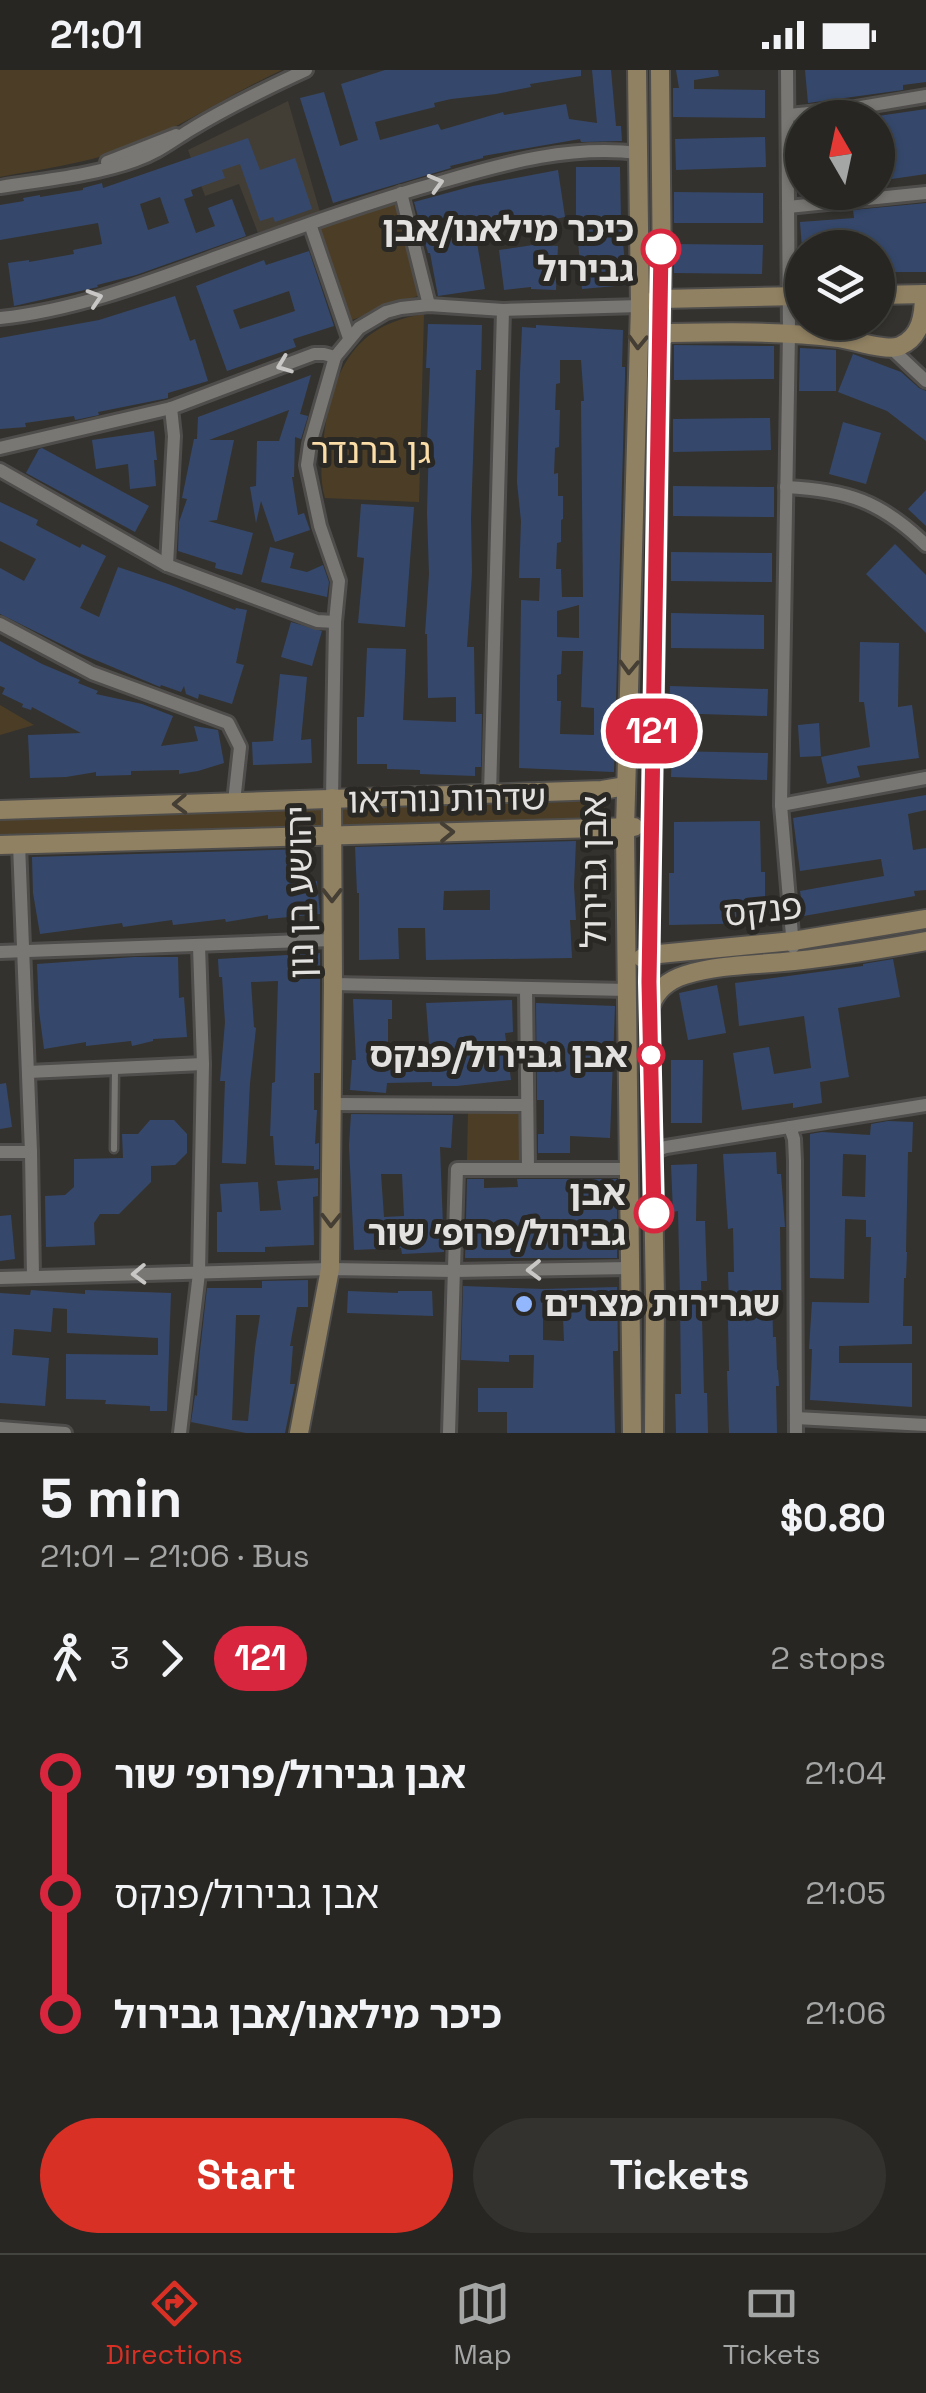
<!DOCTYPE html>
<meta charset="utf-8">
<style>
:root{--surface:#272622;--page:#33322f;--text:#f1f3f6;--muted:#a4a5a5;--line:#434340;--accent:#d93025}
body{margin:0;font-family:"Space Grotesk","Noto Sans Hebrew",sans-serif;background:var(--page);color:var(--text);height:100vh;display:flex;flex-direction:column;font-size:38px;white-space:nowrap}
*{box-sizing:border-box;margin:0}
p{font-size:32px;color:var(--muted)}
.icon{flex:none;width:55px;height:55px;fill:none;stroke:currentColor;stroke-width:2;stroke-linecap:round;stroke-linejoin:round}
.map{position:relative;height:1363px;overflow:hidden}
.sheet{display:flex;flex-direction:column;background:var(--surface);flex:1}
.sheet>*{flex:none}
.badge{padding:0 20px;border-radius:32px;font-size:35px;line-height:65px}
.needle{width:65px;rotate:351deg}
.tools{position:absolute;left:785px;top:30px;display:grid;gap:20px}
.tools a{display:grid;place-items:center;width:110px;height:110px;border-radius:50%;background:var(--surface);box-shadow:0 2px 8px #0004,0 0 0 2px var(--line);font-size:50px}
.map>.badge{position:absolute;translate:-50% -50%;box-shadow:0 0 0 5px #fff}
.legs{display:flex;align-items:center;gap:15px;height:110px;padding:0 40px;font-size:32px}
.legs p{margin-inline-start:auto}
.overview{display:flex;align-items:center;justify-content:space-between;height:170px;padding:0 40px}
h1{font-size:55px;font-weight:800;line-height:75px}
.button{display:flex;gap:20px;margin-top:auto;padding:20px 40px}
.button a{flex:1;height:115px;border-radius:60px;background:var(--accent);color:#fff;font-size:40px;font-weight:800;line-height:115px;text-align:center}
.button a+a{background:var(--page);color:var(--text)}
ul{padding:0 40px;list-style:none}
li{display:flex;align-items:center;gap:35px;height:120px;font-size:38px}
li i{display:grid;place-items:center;width:15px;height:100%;margin:0 12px;background:currentColor}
li i::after{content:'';width:25px;height:25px;margin:-12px;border:8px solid;border-radius:50%;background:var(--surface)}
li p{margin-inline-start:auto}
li:first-child i{background:linear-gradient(#0000 50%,currentColor 0)}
li:last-child i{background:linear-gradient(currentColor 50%,#0000 0)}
.status{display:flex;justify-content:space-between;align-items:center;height:70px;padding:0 50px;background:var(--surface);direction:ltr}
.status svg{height:28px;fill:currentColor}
.dock{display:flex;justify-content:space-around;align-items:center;height:140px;border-top:2px solid var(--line);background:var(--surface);font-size:28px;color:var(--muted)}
.dock a{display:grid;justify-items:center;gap:5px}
.dock .selected{color:var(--accent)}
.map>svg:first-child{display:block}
.built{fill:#433e35}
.green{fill:#4c3e26}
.building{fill:#35486b;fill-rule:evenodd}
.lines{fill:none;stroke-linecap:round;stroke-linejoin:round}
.lane-casing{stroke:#4f4d4b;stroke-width:11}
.street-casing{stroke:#4f4d4b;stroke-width:18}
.secondary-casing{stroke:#4f4d4b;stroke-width:22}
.lane{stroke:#797773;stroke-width:6}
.street{stroke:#797773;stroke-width:12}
.secondary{stroke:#908162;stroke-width:18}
.oneway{stroke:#c9c7c5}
.oneway2{stroke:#443e34}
.line-1-casing{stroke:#fff;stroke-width:22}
.line-1{stroke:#d7263d;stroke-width:15}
.stop-1-dot{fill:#fff;stroke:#d7263d;stroke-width:5}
.poi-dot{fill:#92b7fd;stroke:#2a2824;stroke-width:4}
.labels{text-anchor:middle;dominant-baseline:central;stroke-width:10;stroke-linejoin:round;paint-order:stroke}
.stop-label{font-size:35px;font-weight:bold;fill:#e4e2e0;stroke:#2a2824;text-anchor:end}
.park-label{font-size:35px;fill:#fbdda8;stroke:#2a2824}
.street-label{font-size:35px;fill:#e4e2e0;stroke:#2a2824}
.poi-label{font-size:35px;font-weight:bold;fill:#e4e2e0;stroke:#2a2824;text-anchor:start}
</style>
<div class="status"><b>21:01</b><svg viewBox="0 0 49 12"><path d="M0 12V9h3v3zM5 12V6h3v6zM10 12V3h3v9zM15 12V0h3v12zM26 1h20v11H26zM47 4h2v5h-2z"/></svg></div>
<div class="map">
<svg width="926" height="1363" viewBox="0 0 926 1363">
<rect width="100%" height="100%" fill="#34322e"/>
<path class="built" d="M288 31 320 142 258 163 239 114 205 126 188 80Z"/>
<g class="green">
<path d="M0 0H282C228 25 178 60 122 80 83 94 40 99 0 107Z"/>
<path d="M395 129 420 225 349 251 317 156Z"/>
<path d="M424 244 419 432 325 428C319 408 322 387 324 366 333 301 353 255 424 244Z"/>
<path d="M0 635 34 655 0 665Z"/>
<path d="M605 731V752L0 769V748Z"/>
<path d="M468 1043H521V1092L467 1091Z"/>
</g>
<g class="building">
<path d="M385 0H581V6L530 14 531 17 496 24 451 29 434 33 435 37 375 52 380 70 438 54 441 60 503 42 504 45 566 34 569 49 597 53 592 0H611L616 56H621L622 71 581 72 580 69 483 86V88L450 96 451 98 333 133 300 28 324 22 340 76 358 70 341 14Z"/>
<path d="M676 0H718L719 6 694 10V19L765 20V48L673 47V18H679Z"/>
<path d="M805 0H926V12L903 15V20L808 33Z"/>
<path d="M926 39V104L878 111V46Z"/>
<path d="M765 67 766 97 676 100 675 69Z"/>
<path d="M248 68 260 100 295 88 312 139 275 152 273 147 260 151 240 94 222 100 225 108 191 120 193 126 184 129 196 163 215 156 208 138 232 129 246 166 136 205 97 215 98 217 14 236 8 193 29 190V192L74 184 73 180 102 174 98 153 0 170V135L24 131 23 128 40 125V127L83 120V118L102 113 103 118ZM160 127 169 153 148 160 140 134Z"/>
<path d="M576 97H620L621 152 627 215 582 219 576 146Z"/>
<path d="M558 100 565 147 458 167 459 173H477L485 219 438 226 430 183H428L414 132 473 116Z"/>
<path d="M674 122 763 123V153H674Z"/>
<path d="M926 133V202H878V178H802L800 152 854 148 853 140Z"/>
<path d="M674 174 763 175 762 204 674 203Z"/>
<path d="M533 175 558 176 556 220 531 219V217L504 220 499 180Z"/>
<path d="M309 181 334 256 293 269 296 277 227 301 196 216 264 190 266 195ZM289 221 295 241 240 259 233 240Z"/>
<path d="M175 226 190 271 195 269 208 311 168 323V328L98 342 99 345 75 350 74 346 25 353 26 357 0 359V268L99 250Z"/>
<path d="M428 254 482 255 481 300H476L471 448 472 503 467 577H474L475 644H482L481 697H475V706L420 704V700L387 699V694H357V647H364L367 578 406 579 403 650 456 652V627L428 628 427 564H425L429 504 427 443 429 372H427L430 298H426Z"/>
<path d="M536 255 623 260 622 297H625V306L614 702 519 698 521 530 539 531 540 508H519L521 451 517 412 520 303 522 257 536 258ZM560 290H581L584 331H581L583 527H562L561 499H556L557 473 561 472V450L563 449V426H558V403L554 404 555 378 559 377 560 340H555L556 314 560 313ZM579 535V568L557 567V541ZM562 581H583L581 637 594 638V665L560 664 561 631H557V605L561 604Z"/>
<path d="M674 275 774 276V309L674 310Z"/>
<path d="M800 278 836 280V321H799Z"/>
<path d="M853 284 901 302 919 318 926 321V371L887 341 838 322Z"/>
<path d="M311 305 300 344 308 346 301 369 295 367 294 407H292L298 445 304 443 310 460 275 472 261 431 256 453 250 417 256 416 257 371H279L289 340 209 370H234L217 450 208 451 253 463 242 505 215 498 216 493 178 481 179 452 187 429 182 428 194 369H197L198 347Z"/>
<path d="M770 348 771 380 673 382V349Z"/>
<path d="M843 352 881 363 866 414 829 404Z"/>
<path d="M154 361 157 390H154L156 416 130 419 128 394 96 399 92 370Z"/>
<path d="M42 378 149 436 135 462 26 403 39 379Z"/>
<path d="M673 416 774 417V447L673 446Z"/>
<path d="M926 420V456L908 439Z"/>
<path d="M0 432 38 450 36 455 80 478 82 474 106 486 80 538 99 547 118 497 171 515 235 540 236 538 247 540 236 593 244 595 232 634 199 624 198 629 186 624 184 616 181 622 161 615 160 617 79 583 0 544V498L24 511 36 489 0 471Z"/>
<path d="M361 434 414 437 405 557 358 553 364 488 357 487Z"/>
<path d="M895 474 926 505V563L866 504Z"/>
<path d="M270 477 294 483 290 498 307 502 323 495 329 512 327 527 261 512Z"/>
<path d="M671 482 772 483V512L671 511Z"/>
<path d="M671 543 764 545V579L671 578Z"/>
<path d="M291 552 322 561 312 596 281 587Z"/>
<path d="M0 571 42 594 80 610 78 613 98 621 96 624 142 634 173 646 161 676 198 671 194 656 218 660 224 693 198 701 179 704V700L131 701V705L96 706V702L66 707 30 708 28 665 81 663 32 637 31 640 22 637 23 634 2 624 5 618 0 616Z"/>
<path d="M860 572 899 573 898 637 912 635 919 688 857 696 860 707 827 714 821 687 870 677 864 632H859Z"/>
<path d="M280 604 307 607 301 670 311 669 312 693 253 695 252 672 273 671Z"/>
<path d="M670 616 768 619 767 646 669 643Z"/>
<path d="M819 653 821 686 800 687 798 655Z"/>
<path d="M672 681 768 683 767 710 671 707Z"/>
<path d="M926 725V740L908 744 913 780 926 778V820L914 821 915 826 804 846 800 821 884 806 881 789 800 801 793 748Z"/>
<path d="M760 751 761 802H765V853L669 855V803H674V752Z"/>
<path d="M576 771 574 816 576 850H570L572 888 426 890 425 858H398L399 889 359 890V823H357L355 777ZM490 820V840H443L444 821Z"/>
<path d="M310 779 309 812 317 811 320 844 268 849V845L226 852 225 849 173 855 172 850 123 857 122 853 40 864 33 823 32 787Z"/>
<path d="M320 883V1003H314V1040H317L315 1074 319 1073V1099L314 1100V1096L275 1095 273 1066H270L272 1013 275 1012 278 911 251 912 254 957 256 958 250 1013 246 1094 222 1093 225 1011H220L225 952 222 907H219L218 889Z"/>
<path d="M134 887H178L179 928 184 927 187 967 153 969V971L132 976 131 971 86 976V972L44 979 39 941 37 894Z"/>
<path d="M893 889 900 927 838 938 849 1007 820 1012 822 1033 793 1038V1033L742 1040 733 983 769 977 774 1004 811 998 804 946 739 956 735 913 863 896V894Z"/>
<path d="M717 915 726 963 688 970 679 923Z"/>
<path d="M353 929 392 930V949H388V974L429 973 426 933 512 930 513 962 505 963 511 1010 457 1016H432V1012L387 1013 386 1023 350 1020 352 990H356Z"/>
<path d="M536 933 615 936 610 1068 570 1066V1083H538V1064H544V1030H537Z"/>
<path d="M671 990H703L702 1053H671Z"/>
<path d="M6 1013 12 1057 0 1059V1014Z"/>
<path d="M351 1044 453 1045 451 1078 440 1077 444 1182 402 1184 401 1178 354 1180 349 1076ZM381 1104H402L404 1146 384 1147Z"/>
<path d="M150 1050H174L187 1064V1083L175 1095 151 1096V1112L119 1144H100L94 1153 95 1175 46 1177 45 1126 65 1125 74 1117V1089L123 1088 122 1064H138Z"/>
<path d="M888 1051 913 1052 912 1082H908L906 1182H907L906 1208H904L903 1256H912V1274L839 1276V1293H912V1337L810 1330 812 1279H809L812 1232 869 1233 871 1167H866V1150L845 1149 844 1209 810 1208V1064L822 1062 870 1065 871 1054ZM843 1084 866 1085 865 1127 842 1126Z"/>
<path d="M776 1082 777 1104H781L785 1157H780L781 1220H772L773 1267H776L777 1300H778L779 1316H776L777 1363H729L727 1301H729L728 1252 726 1233H729L728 1202H734L733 1158 728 1159 723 1084Z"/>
<path d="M697 1094 696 1151H705L707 1211H701L704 1323H707L708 1363H676L675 1324H681L680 1226 678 1141 673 1142 671 1095Z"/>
<path d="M318 1108V1126L313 1127 314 1175 265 1177V1182H217V1142H222L220 1114 258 1112 260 1141 281 1140 277 1111Z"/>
<path d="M467 1109H484V1118L518 1117 517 1109H617V1188H465Z"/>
<path d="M11 1145 15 1189 0 1191V1146Z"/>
<path d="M308 1210V1237H297L290 1276H293L290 1314H295L285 1363H246L191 1352 195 1325 197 1326 199 1290 207 1218H262V1211ZM236 1245H260L255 1278 248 1351 232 1350Z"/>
<path d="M463 1216 543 1219 617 1217 618 1281H613L615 1363H507V1342H478V1318H533L534 1285H509V1292L461 1290ZM563 1248 564 1271 543 1270V1249Z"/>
<path d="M31 1220 85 1224V1220L171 1223 167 1341H150V1336L105 1334 106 1330 66 1329V1284L158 1285V1268L67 1263V1239L53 1238 51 1262 14 1259 12 1285 49 1288 45 1336 0 1333V1223L30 1225Z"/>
<path d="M348 1221 398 1223V1221H432L433 1246 347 1243Z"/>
</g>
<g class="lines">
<defs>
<path id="lane" d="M114 1079 115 1000"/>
<g id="street">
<path d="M787 0 789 262 781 735 793 877"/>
<path d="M789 45 849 39 926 26"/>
<path d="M107 92 176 65"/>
<path d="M0 117C44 110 95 105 136 90 157 83 172 71 190 60 227 37 267 18 306 0"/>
<path d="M401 123 429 235"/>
<path d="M788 137 926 123"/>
<path d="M310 154 349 268"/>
<path d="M0 248C76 240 149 212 220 186 294 159 368 132 444 111 509 92 571 75 639 83"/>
<path d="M892 279 926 311"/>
<path d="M0 378 171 338 314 284H324L335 287 359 258 386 242 401 238 429 235 503 240 640 236"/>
<path d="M0 400 167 495 317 551 335 552"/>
<path d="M786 417C847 420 881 431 926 475"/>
<path d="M167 495 174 366 171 338"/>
<path d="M0 554 92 603 228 653 240 677 234 732"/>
<path d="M490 724 503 240"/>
<path d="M332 728 335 552 339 511 320 456 307 395 310 374 335 287"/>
<path d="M781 735 926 708"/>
<path d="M19 774 31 1082 33 1207"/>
<path d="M0 882 332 870"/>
<path d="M333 914 628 920"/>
<path d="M526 919 528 1098"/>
<path d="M28 1002 203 994"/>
<path d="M333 1034 527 1035"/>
<path d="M790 1057 794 1069 795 1091 796 1363"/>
<path d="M0 1082H31"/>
<path d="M653 1082 666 1077 926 1035"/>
<path d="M0 1208 330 1199 454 1201 631 1198"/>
<path d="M796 1348 926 1355"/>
<path d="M0 1358 65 1363"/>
<path d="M180 1363 199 1203 203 994 199 876"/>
<path d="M449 1363 457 1099H630"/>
</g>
<g id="secondary">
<path d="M878 225 926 224"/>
<path d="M653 231 661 229 802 226"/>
<path d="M660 276 662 268 669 263C726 262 782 261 839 268 854 270 887 282 900 276 921 267 924 245 924 224"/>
<path d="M0 740 602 720 626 716"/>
<path d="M0 775 634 757"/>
<path d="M642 888 649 885 793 871 926 849"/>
<path d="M651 935C657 919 669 910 685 905 719 894 758 895 794 891 838 886 882 879 926 871"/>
<path d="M299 1363 330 1199 333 914 332 728"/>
<path d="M632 1363 625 759 640 236 637 0"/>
<path d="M654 1363 655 1229 649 885 662 215 660 0"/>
</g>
</defs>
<use href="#lane" class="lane-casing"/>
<use href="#street" class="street-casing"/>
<use href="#secondary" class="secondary-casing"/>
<use href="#lane" class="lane"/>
<use href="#street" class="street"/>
<use href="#secondary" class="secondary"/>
</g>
<defs><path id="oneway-chevron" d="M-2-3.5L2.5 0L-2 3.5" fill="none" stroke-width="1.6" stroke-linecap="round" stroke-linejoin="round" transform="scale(2.5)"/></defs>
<g class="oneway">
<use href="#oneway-chevron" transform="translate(436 113) rotate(-16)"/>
<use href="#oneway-chevron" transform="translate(95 228) rotate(-18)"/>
<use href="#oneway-chevron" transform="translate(284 295) rotate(159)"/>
<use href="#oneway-chevron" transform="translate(534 1200) rotate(179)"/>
<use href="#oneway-chevron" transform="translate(139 1204) rotate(178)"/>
</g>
<g class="oneway2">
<use href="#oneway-chevron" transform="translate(638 272) rotate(92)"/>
<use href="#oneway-chevron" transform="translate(629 597) rotate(92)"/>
<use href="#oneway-chevron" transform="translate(180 734) rotate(178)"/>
<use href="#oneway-chevron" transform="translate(447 762) rotate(-1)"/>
<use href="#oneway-chevron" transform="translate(332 825) rotate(90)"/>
<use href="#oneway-chevron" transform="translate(331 1150) rotate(91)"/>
</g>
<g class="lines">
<defs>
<path id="line-1" d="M654 1143 649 912 661 179"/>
</defs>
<use href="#line-1" class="line-1-casing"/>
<use href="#line-1" class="line-1"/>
</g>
<g class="stop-1-dot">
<circle cx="661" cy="179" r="18"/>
<circle cx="651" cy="985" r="12"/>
<circle cx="654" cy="1143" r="18"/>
</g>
<circle class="poi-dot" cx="524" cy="1234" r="10"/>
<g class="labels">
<g class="stop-label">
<text x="634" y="159">כיכר מילאנו/אבן<tspan x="634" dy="40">גבירול</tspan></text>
<text x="628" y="985">אבן גבירול/פנקס</text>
<text x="626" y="1123">אבן<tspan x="626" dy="40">גבירול/פרופ׳ שור</tspan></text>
</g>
<g class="park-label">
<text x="371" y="381">גן ברנדר</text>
</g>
<g class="street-label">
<text transform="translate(447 729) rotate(-1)">שדרות נורדאו</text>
<text transform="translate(594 802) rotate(-90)">אבן גבירול</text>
<text transform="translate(300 822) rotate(-91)">יהושע בן נון</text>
<text transform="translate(763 840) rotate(-6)">פנקס</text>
</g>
<g class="poi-label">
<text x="544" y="1234">שגרירות מצרים</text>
</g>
</g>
</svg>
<div class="tools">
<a><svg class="needle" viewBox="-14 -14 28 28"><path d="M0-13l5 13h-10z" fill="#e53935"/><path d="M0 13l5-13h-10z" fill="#a4a5a5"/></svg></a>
<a><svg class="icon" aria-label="layers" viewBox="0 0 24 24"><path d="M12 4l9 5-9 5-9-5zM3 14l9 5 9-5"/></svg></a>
</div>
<b class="badge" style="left:652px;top:661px;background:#d7263d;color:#fff">121</b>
</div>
<section class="sheet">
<div class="overview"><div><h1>5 min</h1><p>21:01 – 21:06 · Bus</p></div><b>$0.80</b></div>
<div class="legs"><svg class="icon" aria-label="walk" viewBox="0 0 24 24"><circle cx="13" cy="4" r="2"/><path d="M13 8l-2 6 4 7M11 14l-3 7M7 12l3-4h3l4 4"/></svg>3<svg class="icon" aria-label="forward" viewBox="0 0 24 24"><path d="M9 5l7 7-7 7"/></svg><b class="badge" style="background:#d7263d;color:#fff">121</b><p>2 stops</p></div>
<ul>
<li><i style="color:#d7263d"></i><b>אבן גבירול/פרופ׳ שור</b><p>21:04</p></li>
<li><i style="color:#d7263d"></i><span>אבן גבירול/פנקס</span><p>21:05</p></li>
<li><i style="color:#d7263d"></i><b>כיכר מילאנו/אבן גבירול</b><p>21:06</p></li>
</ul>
<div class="button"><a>Start</a><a>Tickets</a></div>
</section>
<nav class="dock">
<a class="selected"><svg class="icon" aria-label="directions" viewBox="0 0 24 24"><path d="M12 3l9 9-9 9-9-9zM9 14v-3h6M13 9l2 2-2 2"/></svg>Directions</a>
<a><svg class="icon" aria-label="map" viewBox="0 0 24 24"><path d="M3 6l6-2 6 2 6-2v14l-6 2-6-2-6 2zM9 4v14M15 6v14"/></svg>Map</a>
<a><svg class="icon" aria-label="tickets" viewBox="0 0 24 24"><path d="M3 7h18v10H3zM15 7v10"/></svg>Tickets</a>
</nav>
